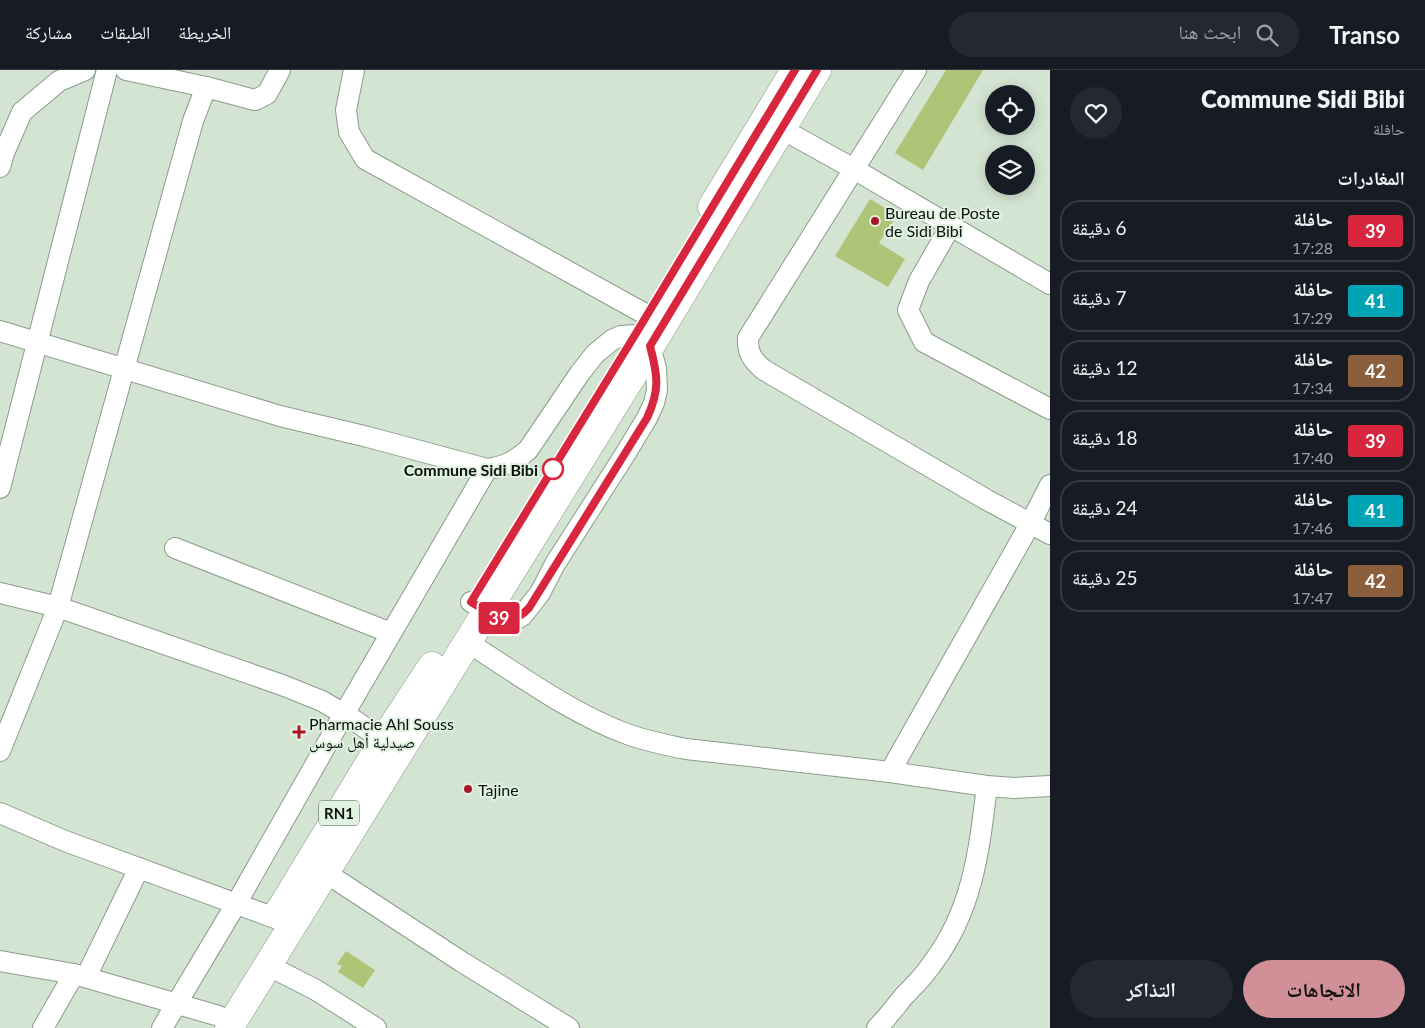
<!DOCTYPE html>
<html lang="ar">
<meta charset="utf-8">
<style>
:root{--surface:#171b24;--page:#242831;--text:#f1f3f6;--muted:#9ea1a6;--line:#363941;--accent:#d19097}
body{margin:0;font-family:Lato,"Noto Naskh Arabic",sans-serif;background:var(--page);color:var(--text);direction:rtl;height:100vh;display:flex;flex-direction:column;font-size:19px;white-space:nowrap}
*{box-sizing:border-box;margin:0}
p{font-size:16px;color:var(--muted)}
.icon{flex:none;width:28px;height:28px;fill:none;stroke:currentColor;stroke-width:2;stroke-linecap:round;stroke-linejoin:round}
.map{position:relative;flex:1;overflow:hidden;direction:ltr}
.panel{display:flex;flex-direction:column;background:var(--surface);width:375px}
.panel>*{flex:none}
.badge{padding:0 10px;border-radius:4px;font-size:18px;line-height:32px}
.buttons{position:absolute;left:985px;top:15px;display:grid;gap:10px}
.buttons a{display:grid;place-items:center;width:50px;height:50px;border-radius:50%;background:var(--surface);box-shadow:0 2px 12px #0003;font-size:25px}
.map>.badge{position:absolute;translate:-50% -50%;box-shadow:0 0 0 2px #fff}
h2{padding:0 20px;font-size:19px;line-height:45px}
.round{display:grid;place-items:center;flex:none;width:52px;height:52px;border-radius:26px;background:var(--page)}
.head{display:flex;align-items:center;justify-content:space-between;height:85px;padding:0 20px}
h1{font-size:24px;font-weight:800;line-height:38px}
.button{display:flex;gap:10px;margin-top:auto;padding:10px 20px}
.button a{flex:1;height:58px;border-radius:30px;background:var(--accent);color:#111;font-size:20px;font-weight:800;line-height:58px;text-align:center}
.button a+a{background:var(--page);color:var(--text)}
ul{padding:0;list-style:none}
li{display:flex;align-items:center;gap:15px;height:62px;margin:0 10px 8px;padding:0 10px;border:2px solid var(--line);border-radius:20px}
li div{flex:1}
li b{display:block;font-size:19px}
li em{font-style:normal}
li .badge{min-width:55px;font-weight:700;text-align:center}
header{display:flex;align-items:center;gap:30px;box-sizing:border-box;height:70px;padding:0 25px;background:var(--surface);border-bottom:1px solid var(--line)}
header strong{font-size:24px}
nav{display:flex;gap:28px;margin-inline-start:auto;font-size:18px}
.search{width:350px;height:45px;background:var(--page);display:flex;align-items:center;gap:12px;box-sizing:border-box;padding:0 18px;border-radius:28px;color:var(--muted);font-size:19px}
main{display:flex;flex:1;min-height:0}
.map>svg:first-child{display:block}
.building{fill:#b0c478}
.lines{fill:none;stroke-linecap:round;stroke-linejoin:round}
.minor-casing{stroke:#8b9c8a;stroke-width:22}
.highway-casing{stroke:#8b9c8a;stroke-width:29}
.minor{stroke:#fff;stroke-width:20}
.highway{stroke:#fff;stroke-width:28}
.line-casing{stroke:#fff;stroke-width:11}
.line{stroke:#d7263d;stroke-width:8}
.poi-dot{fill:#aa1623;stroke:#e0f2e0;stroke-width:2}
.stop-dot{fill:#fff;stroke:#d7263d;stroke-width:2.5}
.labels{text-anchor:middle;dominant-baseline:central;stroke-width:4;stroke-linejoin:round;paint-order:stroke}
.shield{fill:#e0f2e0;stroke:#4c554c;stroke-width:1}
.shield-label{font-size:15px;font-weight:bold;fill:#0c120c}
.poi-label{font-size:16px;fill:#0c120c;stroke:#e0f2e0;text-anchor:start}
.stop-label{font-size:16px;font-weight:bold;fill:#0c120c;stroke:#e0f2e0;text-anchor:end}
</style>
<header>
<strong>Transo</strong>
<div class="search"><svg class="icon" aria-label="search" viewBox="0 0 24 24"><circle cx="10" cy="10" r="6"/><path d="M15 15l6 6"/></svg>ابحث هنا</div>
<nav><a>الخريطة</a><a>الطبقات</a><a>مشاركة</a></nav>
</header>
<main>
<section class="panel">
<div class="head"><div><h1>Commune Sidi Bibi</h1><p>حافلة</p></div><a class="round"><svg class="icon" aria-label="heart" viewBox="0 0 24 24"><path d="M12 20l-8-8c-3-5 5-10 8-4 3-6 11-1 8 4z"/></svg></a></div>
<h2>المغادرات</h2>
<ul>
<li><span class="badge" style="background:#d7263d;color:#fff">39</span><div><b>حافلة</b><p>17:28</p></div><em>6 دقيقة</em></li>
<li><span class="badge" style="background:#00a3b4;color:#fff">41</span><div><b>حافلة</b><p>17:29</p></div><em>7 دقيقة</em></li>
<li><span class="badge" style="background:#8b5e3c;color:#fff">42</span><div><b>حافلة</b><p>17:34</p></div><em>12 دقيقة</em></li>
<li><span class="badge" style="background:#d7263d;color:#fff">39</span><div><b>حافلة</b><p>17:40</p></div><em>18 دقيقة</em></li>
<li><span class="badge" style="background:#00a3b4;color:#fff">41</span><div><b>حافلة</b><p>17:46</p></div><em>24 دقيقة</em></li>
<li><span class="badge" style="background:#8b5e3c;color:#fff">42</span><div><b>حافلة</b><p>17:47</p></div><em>25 دقيقة</em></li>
</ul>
<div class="button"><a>الاتجاهات</a><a>التذاكر</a></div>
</section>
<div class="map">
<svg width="1050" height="958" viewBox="0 0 1050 958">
<rect width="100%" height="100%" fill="#d3e5d2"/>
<g class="building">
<path d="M946 0H983L923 100 895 83Z"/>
<path d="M870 129 897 145 879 173 905 189 888 217 835 186Z"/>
<path d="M346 881 375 900 363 918 338 902 342 896 337 894Z"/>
</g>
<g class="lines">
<defs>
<g id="minor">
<path d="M126 0 206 17 255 30 267 24 280 0"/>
<path d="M354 0 346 40 349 62 365 89 647 245"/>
<path d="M916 0 748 268C747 283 753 291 764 300L987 430 1050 464"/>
<path d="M771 53 854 99 1050 214"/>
<path d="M0 97 4 83 22 42 59 11 85 0"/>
<path d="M950 157 919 211 908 240 924 272 1050 339"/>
<path d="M0 261 280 346 368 367 487 399C504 397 515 391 528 380L580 303 595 284 612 270 621 266 635 265 650 277 656 298 657 320 654 333 647 348 624 386 555 494 540 523 522 546 516 549H503L471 532"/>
<path d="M0 418 107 0"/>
<path d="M175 478 391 563"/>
<path d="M0 523 58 537 282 615 322 631 354 650 394 678"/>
<path d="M467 572C518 604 570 643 627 664 646 671 666 675 686 679L890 702 987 716 1014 718 1050 716"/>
<path d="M0 681 58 537 193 51 206 17"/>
<path d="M890 702 1030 454 1050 415"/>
<path d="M0 743 65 771 275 848"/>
<path d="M326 803 462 892 569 958"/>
<path d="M0 891 74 904 219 946"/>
<path d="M267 895 316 920 376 958"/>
<path d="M86 907 139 798"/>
<path d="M43 958 74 904"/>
<path d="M162 958 236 834 344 644 487 399"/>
<path d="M877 958C887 948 895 937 904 926 914 916 924 906 932 894 973 840 979 781 987 716"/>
</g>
<g id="highway">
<path d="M712 137 795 0"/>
<path d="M279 842 383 671 432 596"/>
<path d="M229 958 650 277 817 0"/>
</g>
</defs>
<use href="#minor" class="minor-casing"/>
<use href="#highway" class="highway-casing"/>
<use href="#minor" class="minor"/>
<use href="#highway" class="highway"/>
</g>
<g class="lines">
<defs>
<path id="line" d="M795 0 635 265 471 532C493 544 508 561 529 538L647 348C660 320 658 306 650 276L817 0"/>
</defs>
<use href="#line" class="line-casing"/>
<use href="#line" class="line"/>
</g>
<g class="poi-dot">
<circle cx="875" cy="151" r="5"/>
<path d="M296.5 654.5h5v5h5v5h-5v5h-5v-5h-5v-5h5z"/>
<circle cx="468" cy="719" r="5"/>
</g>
<circle class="stop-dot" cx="553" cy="399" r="10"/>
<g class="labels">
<rect class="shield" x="319" y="730.5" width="40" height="25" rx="4"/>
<g class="shield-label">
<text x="339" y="743">RN1</text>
</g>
<g class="poi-label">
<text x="885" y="142">Bureau de Poste<tspan x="885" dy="18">de Sidi Bibi</tspan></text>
<text x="309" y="653">Pharmacie Ahl Souss<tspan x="309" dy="18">صيدلية أهل سوس</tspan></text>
<text x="478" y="719">Tajine</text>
</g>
<g class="stop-label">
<text x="538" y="399">Commune Sidi Bibi</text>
</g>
</g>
</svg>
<div class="buttons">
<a><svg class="icon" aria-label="locate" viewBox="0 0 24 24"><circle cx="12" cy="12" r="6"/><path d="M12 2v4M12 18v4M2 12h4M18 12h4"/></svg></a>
<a><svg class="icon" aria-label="layers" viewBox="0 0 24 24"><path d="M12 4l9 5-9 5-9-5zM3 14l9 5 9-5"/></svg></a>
</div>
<b class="badge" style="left:499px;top:548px;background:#d7263d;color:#fff">39</b>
</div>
</main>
